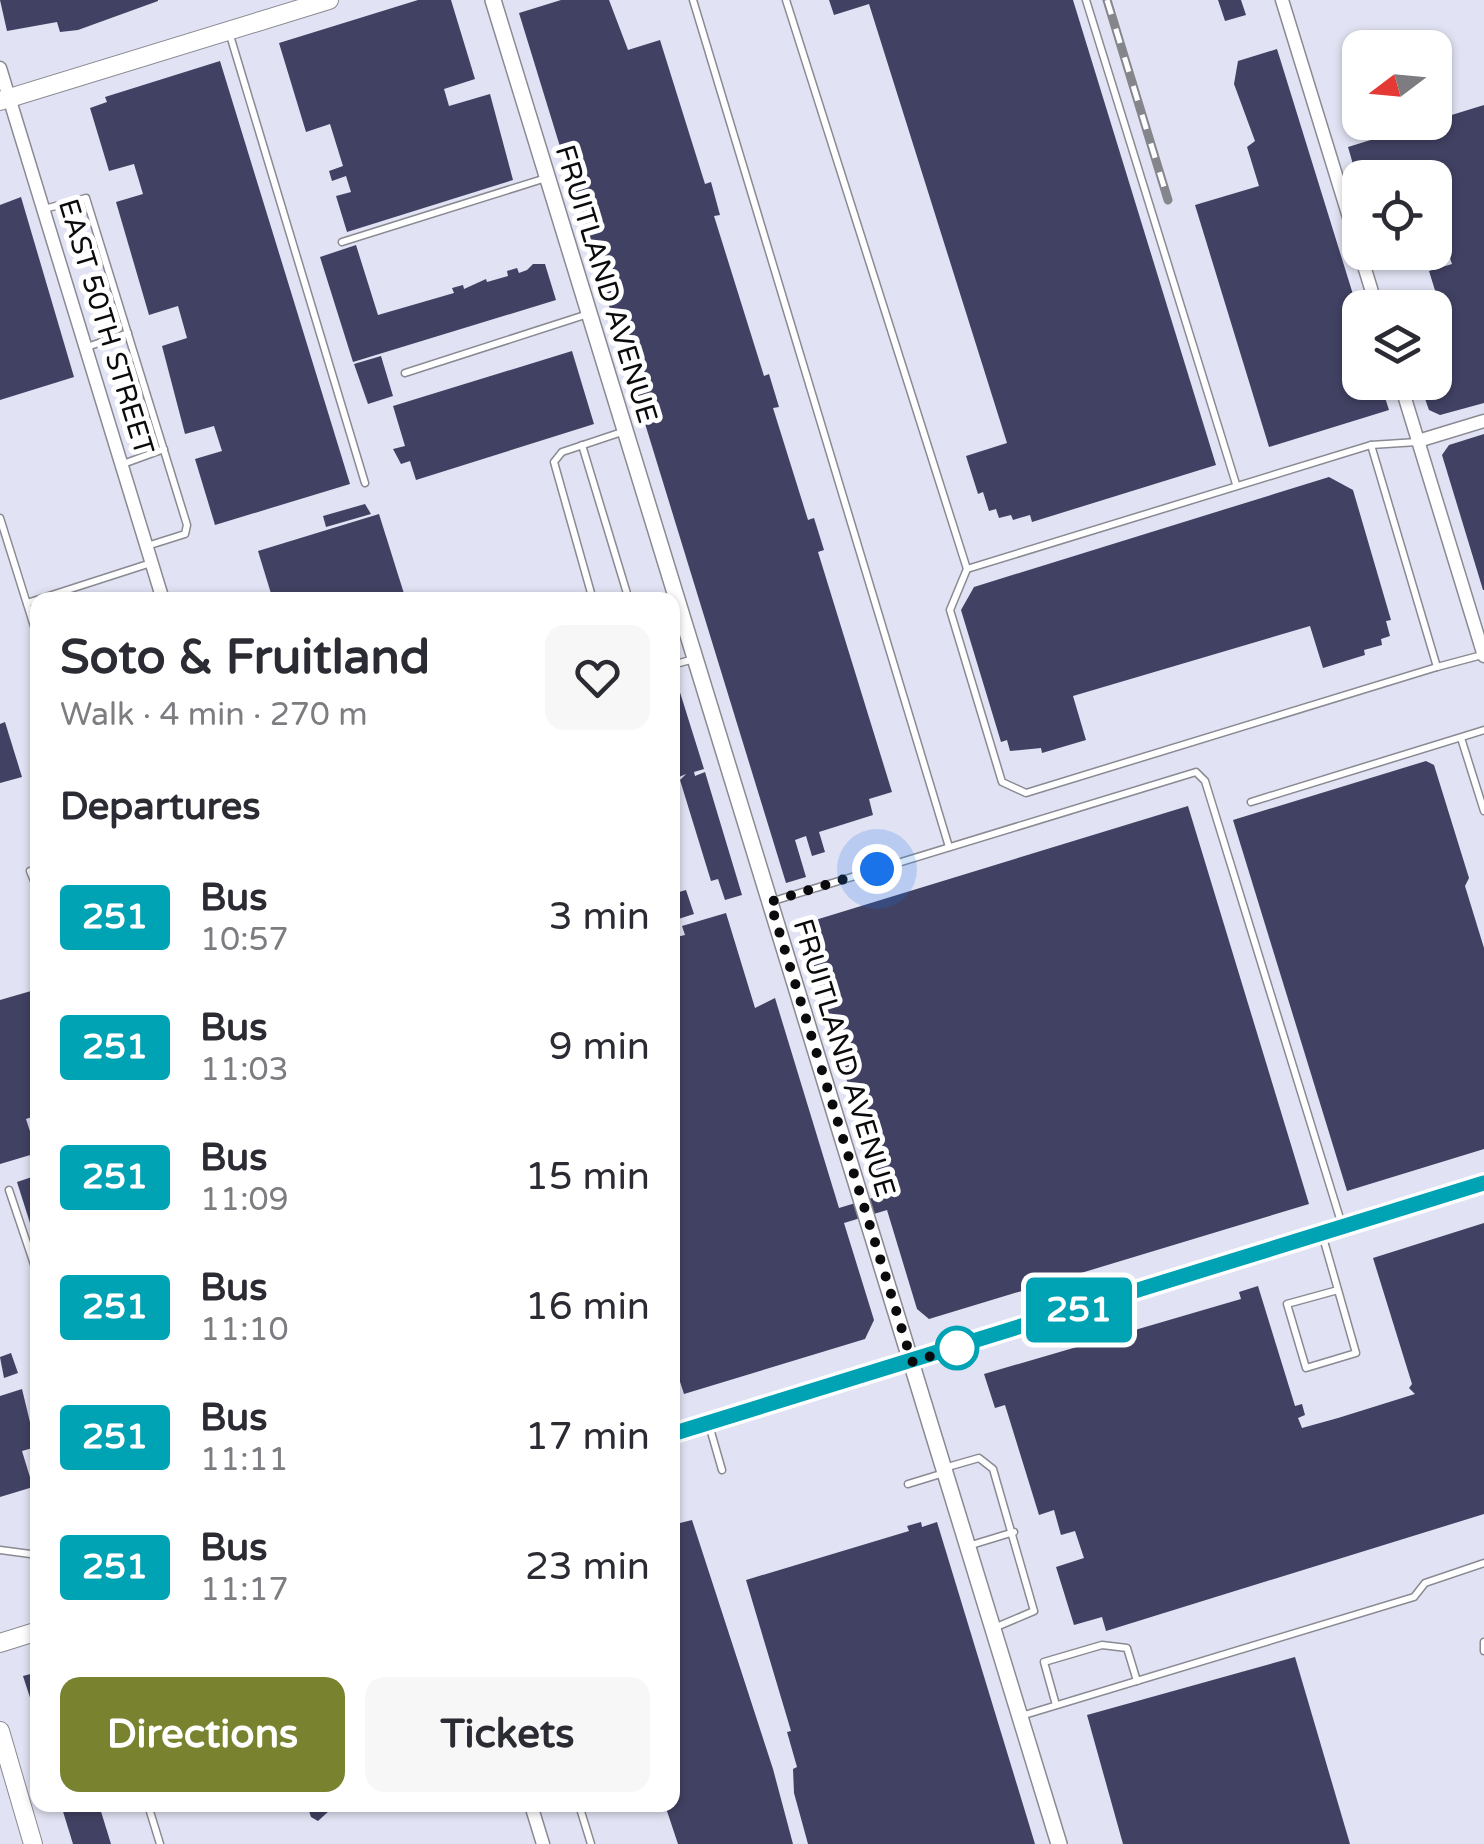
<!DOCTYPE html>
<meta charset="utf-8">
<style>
:root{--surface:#fff;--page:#f7f7f7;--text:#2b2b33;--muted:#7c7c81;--accent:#79822e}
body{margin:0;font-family:"Varela Round",sans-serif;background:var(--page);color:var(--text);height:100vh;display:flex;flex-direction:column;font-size:38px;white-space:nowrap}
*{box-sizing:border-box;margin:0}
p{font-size:32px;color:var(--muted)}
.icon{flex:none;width:55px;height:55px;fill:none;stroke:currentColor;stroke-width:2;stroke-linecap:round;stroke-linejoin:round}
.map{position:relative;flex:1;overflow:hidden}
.side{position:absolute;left:30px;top:592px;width:650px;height:1220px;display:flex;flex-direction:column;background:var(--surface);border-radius:20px;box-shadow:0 2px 8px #0004}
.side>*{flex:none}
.badge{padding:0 20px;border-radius:8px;font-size:35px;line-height:65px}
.needle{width:65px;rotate:254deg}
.tools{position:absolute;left:1342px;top:30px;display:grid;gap:20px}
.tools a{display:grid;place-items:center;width:110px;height:110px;border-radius:20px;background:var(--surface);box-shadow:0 2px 8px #0004;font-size:50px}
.you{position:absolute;width:50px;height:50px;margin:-25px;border:8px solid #fff;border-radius:50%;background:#1a73e8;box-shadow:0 0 0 15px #1a73e833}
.map>.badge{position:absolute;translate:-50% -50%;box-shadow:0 0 0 5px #fff}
h2{padding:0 30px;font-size:38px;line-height:90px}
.round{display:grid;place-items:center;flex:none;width:105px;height:105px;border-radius:20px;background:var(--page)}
.overview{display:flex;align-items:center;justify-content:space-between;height:170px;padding:0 30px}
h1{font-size:48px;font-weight:800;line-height:75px}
.cta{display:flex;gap:20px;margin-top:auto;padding:20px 30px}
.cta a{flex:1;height:115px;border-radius:20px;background:var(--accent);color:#fff;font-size:40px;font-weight:800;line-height:115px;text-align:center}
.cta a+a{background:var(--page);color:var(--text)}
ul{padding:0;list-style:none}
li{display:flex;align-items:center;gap:30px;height:130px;padding:0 30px}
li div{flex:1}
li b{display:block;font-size:38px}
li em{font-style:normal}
li .badge{min-width:110px;font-weight:700;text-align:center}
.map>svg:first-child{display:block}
.built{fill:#e1e2f3;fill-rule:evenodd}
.building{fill:#414163}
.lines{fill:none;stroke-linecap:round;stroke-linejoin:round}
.service-casing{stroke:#898a92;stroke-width:9}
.minor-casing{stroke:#898a92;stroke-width:15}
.tertiary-casing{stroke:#898a92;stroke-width:18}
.secondary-casing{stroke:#898a92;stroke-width:20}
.service{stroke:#fff;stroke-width:6}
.minor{stroke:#fff;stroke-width:12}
.tertiary{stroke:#fff;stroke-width:15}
.secondary{stroke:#fff;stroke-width:18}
.rail-casing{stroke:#85868c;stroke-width:9}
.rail{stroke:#fff;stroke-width:5;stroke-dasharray:15;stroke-linecap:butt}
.line-casing{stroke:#fff;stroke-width:22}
.line{stroke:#00a3b4;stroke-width:15}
.walk{stroke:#0b0b0e;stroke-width:10;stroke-dasharray:0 18}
.stop-dot{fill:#fff;stroke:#00a3b4;stroke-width:5}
.labels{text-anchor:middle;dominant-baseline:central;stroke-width:10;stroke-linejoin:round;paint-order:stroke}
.street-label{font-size:28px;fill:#0b0b0e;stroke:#fff}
</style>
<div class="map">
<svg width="1484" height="1844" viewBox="0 0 1484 1844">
<rect width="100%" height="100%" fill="#eeeff8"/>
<path class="built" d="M0 0H1484V1844H0ZM1360 48H1435V122H1360ZM1360 178H1435V252H1360ZM1360 308H1435V382H1360ZM38 600H672V1805H38Z"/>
<g class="building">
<path d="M0 0H158V1L78 30 60 32 57 22 7 31Z"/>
<path d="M418 0H451L475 79 444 89 449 106 490 94 513 180 347 232 336 196 351 192 346 176 332 181 329 171 343 166 330 124 306 132 279 43Z"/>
<path d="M561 0H609L628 50 660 40 705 184 711 182 720 215 714 216 764 376 769 374 779 407 773 408 808 520 814 518 824 550 818 552 892 792 869 799 873 815 819 832 825 852 812 856 806 836 795 840 806 877 786 883 519 13Z"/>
<path d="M829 0H1073L1216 465 1032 522 1030 515 1013 520 1011 515 999 518 996 509 989 511 983 492 978 494 966 456 1007 443 869 4 834 15Z"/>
<path d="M1218 0H1241L1246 15 1225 21Z"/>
<path d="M1277 49 1360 317V382H1380L1389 410 1269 447 1195 205 1259 186 1247 147 1255 141 1234 84 1238 61Z"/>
<path d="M220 61 350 484 215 525 195 459 222 451 214 426 185 434 162 346 187 338 178 306 149 315 116 202 143 194 134 164 109 171 90 108 107 102 105 97Z"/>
<path d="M1484 105V403L1440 415 1429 410 1424 396 1428 389 1424 382H1435V308L1416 307 1438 300 1429 271 1452 264 1435 214V178H1360L1359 185 1348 147Z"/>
<path d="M21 197 74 377 0 400V205Z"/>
<path d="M356 245 378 315 454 293 452 288 463 285 464 289 486 279 487 282 508 276 507 271 517 268 519 273 527 270 533 264H545L556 300 353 362 320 257Z"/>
<path d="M572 351 594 424 416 480 410 461 401 464 393 449 405 446 393 406Z"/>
<path d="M381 356 393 396 368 404 354 364Z"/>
<path d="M1484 434V590H1483L1442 455 1449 445Z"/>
<path d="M1329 477 1353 490 1391 620 1386 621 1390 636 1381 639 1382 645 1364 650 1365 655 1323 668 1310 626 1073 696 1086 740 1042 753 1041 748 1010 751 1007 740 1001 742 961 610 974 587Z"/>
<path d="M365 504 371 514 326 527 323 516Z"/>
<path d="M379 514 406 600H273L258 551Z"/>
<path d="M673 670 704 769 694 772 695 776 705 772 742 895 725 900 718 879 711 881 680 780 686 774 679 777 672 754Z"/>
<path d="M5 722 22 777 0 783V724Z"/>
<path d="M1426 761 1434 765 1469 878 1465 886 1484 948V1149L1347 1191 1233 820Z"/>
<path d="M1188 806 1309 1204 929 1319 917 1309 887 1210 844 1223 874 1320 865 1339 684 1394 672 1357V938L685 935 682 926 726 913 755 1008 775 998 839 1208 882 1195 799 925Z"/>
<path d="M686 890 694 914 672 921V894Z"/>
<path d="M38 989V1115L26 1119 37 1153 0 1164V1000Z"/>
<path d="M38 1175V1244L37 1245 17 1182Z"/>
<path d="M1484 1223V1514L1106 1631 1102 1617 1074 1625 1056 1567 1084 1558 1075 1531 1061 1535 1054 1510 1039 1515 1005 1405 995 1408 984 1374 1241 1299 1239 1292 1258 1286 1295 1406 1302 1404 1305 1415 1298 1418 1302 1428 1338 1418 1415 1394 1409 1388 1412 1384 1373 1258Z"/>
<path d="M11 1353 18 1373 4 1378 0 1357Z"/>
<path d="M22 1389 36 1447 22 1451 33 1487 0 1497V1396Z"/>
<path d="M692 1520 773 1769 793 1844H678L665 1805H672V1525Z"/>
<path d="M921 1522 922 1527 937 1522 1035 1844H808L794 1793 793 1769 797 1767 787 1732 791 1731 746 1580 909 1531 907 1526Z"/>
<path d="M1295 1657 1350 1844H1123L1087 1715Z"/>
<path d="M38 1672V1719H37L23 1676Z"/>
<path d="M61 1805H99L111 1844H73Z"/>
<path d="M307 1805H327L329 1811 318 1821 311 1817Z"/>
</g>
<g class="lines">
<defs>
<g id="service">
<path d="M693 0 949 847"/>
<path d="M786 0 967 569 950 610 1002 782 1026 793 1437 667"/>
<path d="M1086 0 1236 484"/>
<path d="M229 32 365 483"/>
<path d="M44 209 86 198 187 525 185 534 147 546"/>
<path d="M342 242 546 178"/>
<path d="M87 347 128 333"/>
<path d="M405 373 588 314"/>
<path d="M582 445 629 600"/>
<path d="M1371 445 1437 667 1482 655"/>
<path d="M123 464 164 449"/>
<path d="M0 518 38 639"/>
<path d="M967 569 1371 445 1417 442"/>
<path d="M593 600 554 462 562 452 625 431"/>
<path d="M27 603 151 563"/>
<path d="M672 665 694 659"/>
<path d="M1461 738 1484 811"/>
<path d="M1251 802 1484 730"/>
<path d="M30 871 38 890"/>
<path d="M770 902 1196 772 1205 781 1342 1225"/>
<path d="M9 1190 38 1276"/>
<path d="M1322 1234 1356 1353 1306 1368 1287 1304 1338 1290"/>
<path d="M709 1425 722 1470"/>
<path d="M944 1468 979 1458 993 1469 1034 1611 994 1628"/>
<path d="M908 1484 944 1473"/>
<path d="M968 1546 1014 1532"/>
<path d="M0 1550 38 1555"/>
<path d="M1484 1642V1651"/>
<path d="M1056 1705 1044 1662 1102 1645 1127 1648 1137 1681"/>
<path d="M1021 1716 1414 1597 1425 1583 1484 1563"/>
<path d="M148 1805 160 1844"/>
<path d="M579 1805 591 1844"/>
</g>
<g id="minor">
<path d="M1282 0 1377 308"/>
<path d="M0 68 163 600"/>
<path d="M1400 382 1484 656"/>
<path d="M1418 441 1484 421"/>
<path d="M531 1805 543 1844"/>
</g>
<path id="tertiary" d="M493 0 1059 1844"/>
<g id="secondary">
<path d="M0 101 329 0"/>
<path d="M672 1434 1484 1183"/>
<path d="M0 1643 38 1631"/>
<path d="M0 1731 33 1844"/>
</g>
</defs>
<use href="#service" class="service-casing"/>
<use href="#minor" class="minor-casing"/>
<use href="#tertiary" class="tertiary-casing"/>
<use href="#secondary" class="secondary-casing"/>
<use href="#service" class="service"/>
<use href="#minor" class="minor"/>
<use href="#tertiary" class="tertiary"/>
<use href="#secondary" class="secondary"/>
<defs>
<path id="rail" d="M1107 0 1168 200"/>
</defs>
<use href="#rail" class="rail-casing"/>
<use href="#rail" class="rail"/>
</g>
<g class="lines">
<defs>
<path id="line" d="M672 1434 1484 1183"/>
</defs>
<use href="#line" class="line-casing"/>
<use href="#line" class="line"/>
<path class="walk" d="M877 869 770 902 912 1362 963 1346 957 1348"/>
</g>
<circle class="stop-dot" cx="957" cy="1348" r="20"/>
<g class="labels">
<g class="street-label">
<text transform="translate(606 284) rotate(73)">FRUITLAND AVENUE</text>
<text transform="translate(106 327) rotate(73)">EAST 50TH STREET</text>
<text transform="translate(844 1058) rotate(73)">FRUITLAND AVENUE</text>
</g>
</g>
</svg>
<div class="tools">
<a><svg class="needle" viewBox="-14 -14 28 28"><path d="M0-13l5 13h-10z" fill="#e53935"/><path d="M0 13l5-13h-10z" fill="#7c7c81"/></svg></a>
<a><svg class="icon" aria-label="locate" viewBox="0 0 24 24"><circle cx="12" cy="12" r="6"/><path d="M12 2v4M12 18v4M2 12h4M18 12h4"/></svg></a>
<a><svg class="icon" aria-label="layers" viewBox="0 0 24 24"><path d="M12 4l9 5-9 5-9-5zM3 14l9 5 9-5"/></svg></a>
</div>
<div class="you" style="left:877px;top:869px"></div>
<b class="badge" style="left:1079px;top:1310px;background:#00a3b4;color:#fff">251</b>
<section class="side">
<div class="overview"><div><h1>Soto &amp; Fruitland</h1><p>Walk · 4 min · 270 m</p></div><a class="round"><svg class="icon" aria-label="heart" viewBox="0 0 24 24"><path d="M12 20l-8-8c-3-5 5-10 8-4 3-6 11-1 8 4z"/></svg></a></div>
<h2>Departures</h2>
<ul>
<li><span class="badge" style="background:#00a3b4;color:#fff">251</span><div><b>Bus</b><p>10:57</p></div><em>3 min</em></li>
<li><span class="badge" style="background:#00a3b4;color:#fff">251</span><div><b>Bus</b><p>11:03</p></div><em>9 min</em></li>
<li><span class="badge" style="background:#00a3b4;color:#fff">251</span><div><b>Bus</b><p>11:09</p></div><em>15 min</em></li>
<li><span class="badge" style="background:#00a3b4;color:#fff">251</span><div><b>Bus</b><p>11:10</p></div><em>16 min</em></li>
<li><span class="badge" style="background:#00a3b4;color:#fff">251</span><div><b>Bus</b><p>11:11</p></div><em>17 min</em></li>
<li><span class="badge" style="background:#00a3b4;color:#fff">251</span><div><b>Bus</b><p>11:17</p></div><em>23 min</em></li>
</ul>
<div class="cta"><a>Directions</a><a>Tickets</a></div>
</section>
</div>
